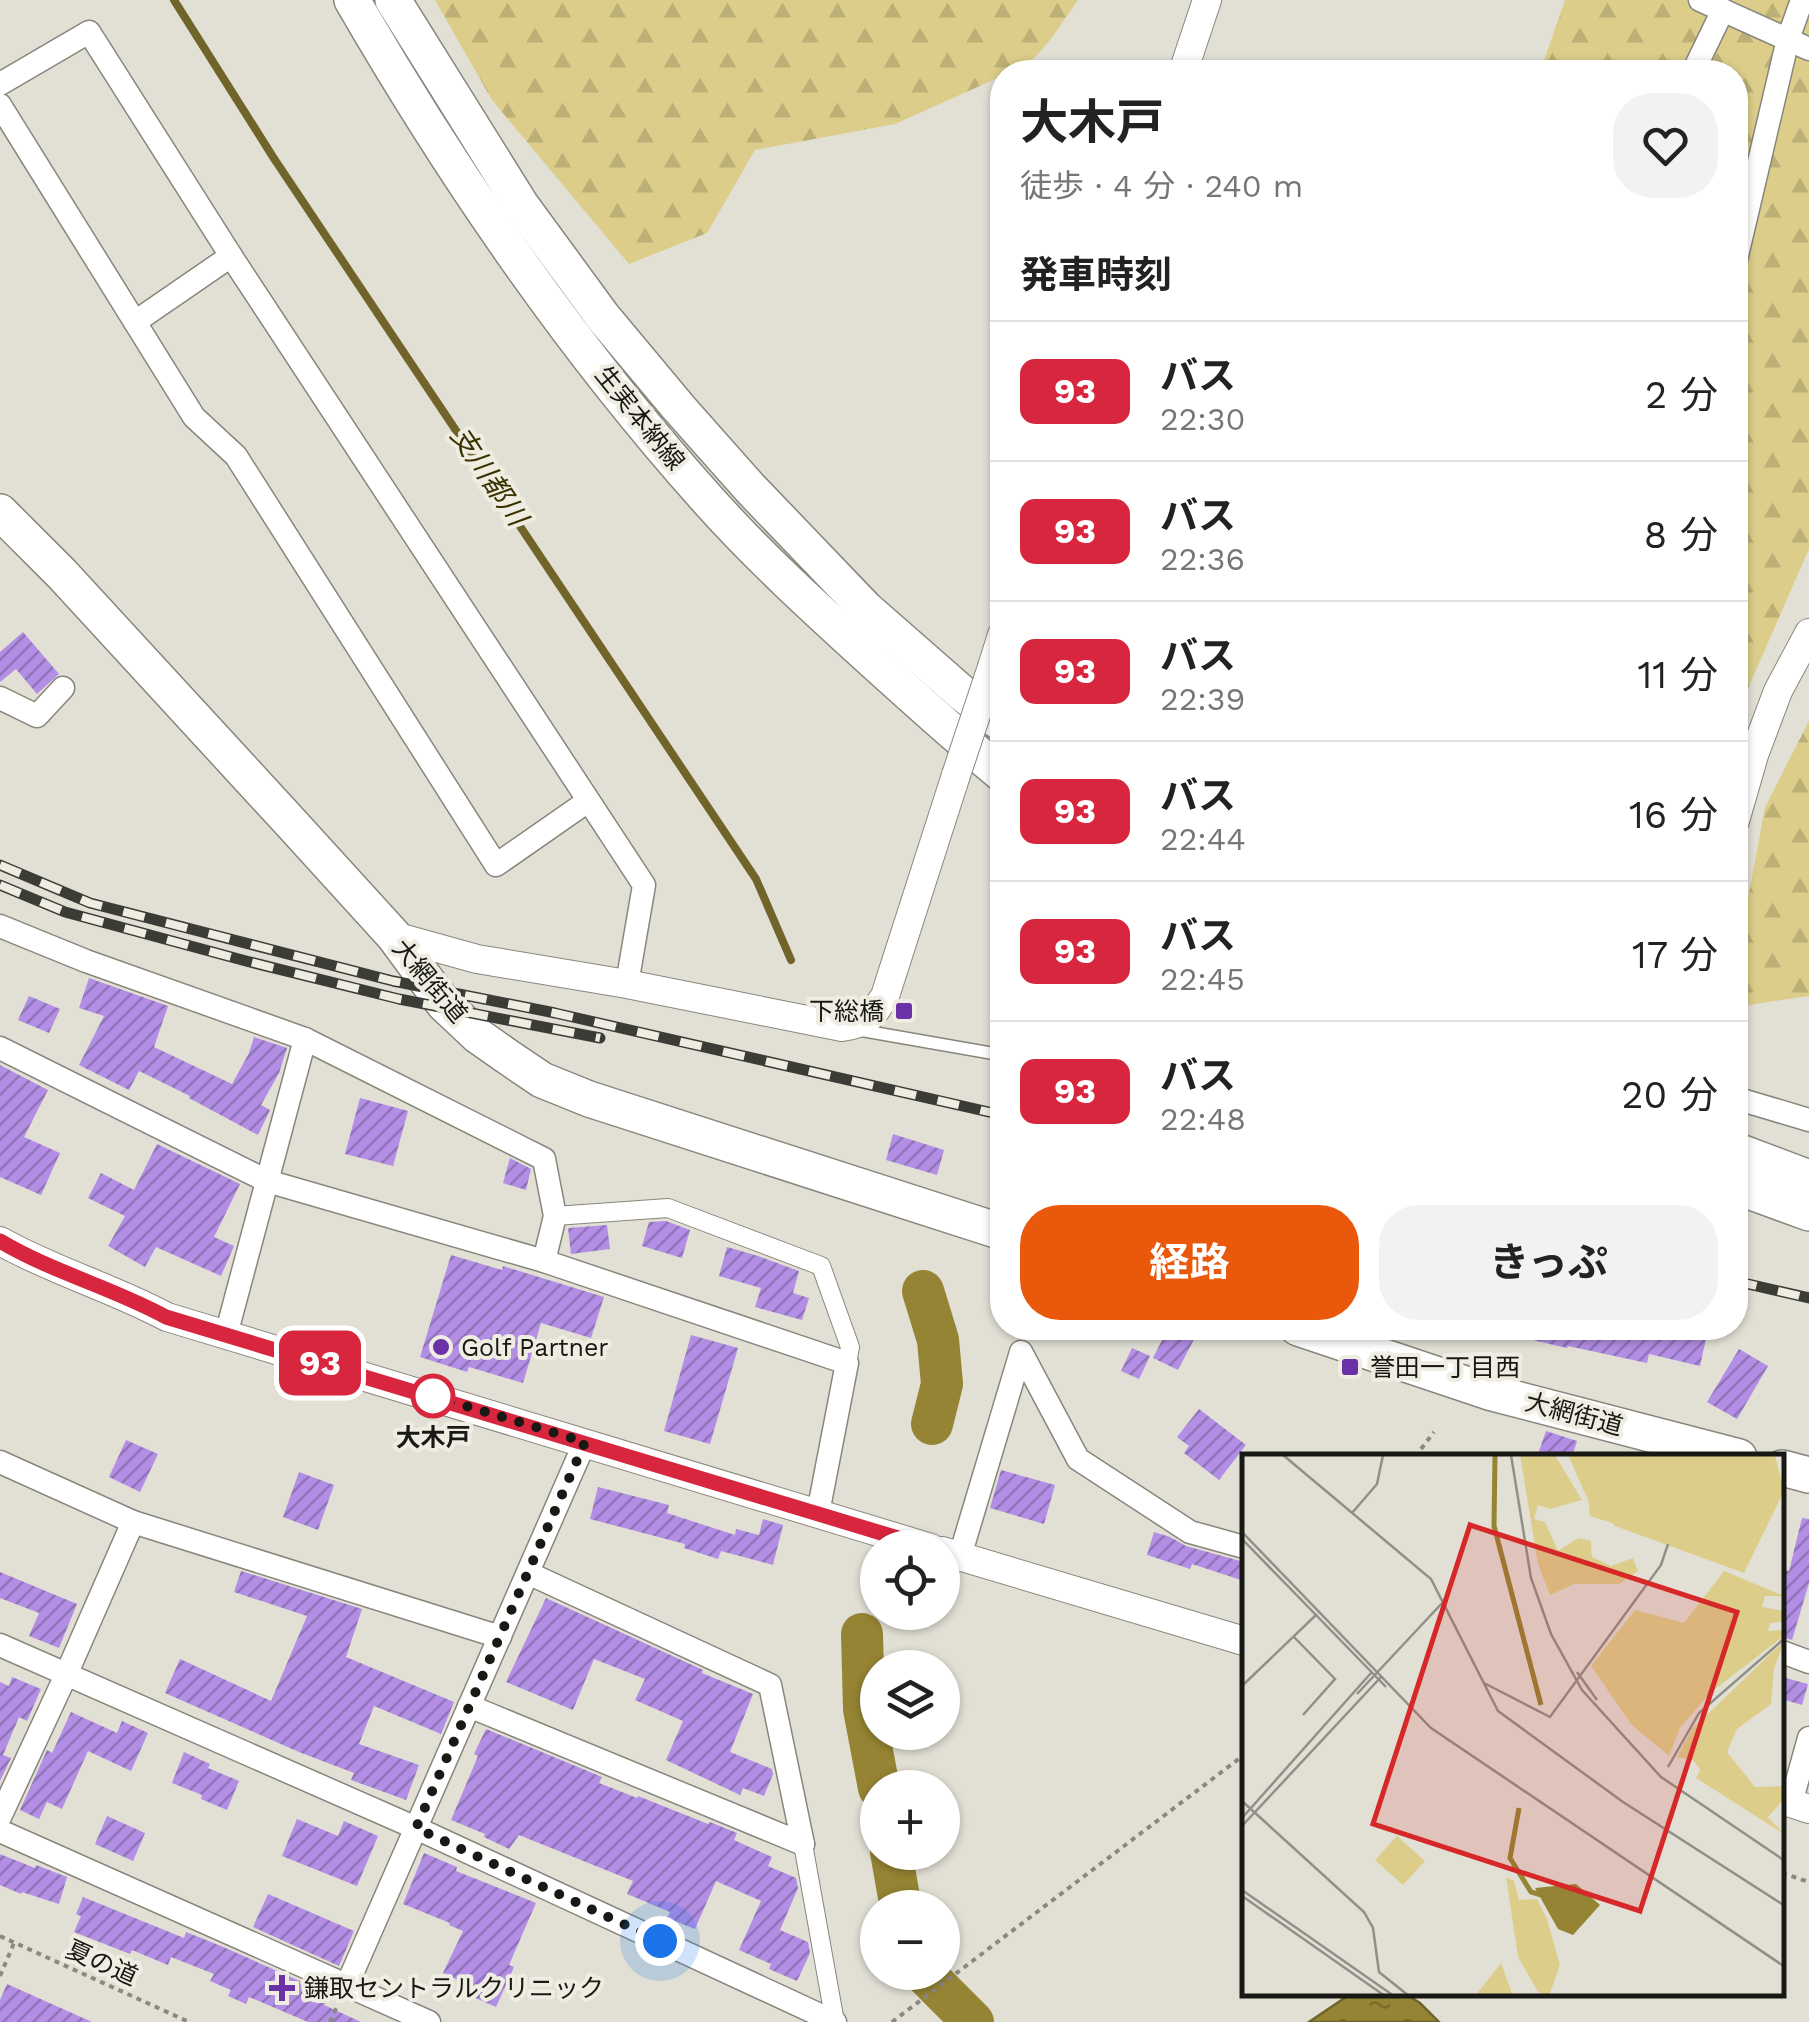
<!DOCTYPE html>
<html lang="ja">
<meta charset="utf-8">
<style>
:root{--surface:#fff;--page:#f2f2f2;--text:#222;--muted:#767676;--line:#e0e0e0;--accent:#ea580c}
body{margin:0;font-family:"Work Sans","Noto Sans JP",sans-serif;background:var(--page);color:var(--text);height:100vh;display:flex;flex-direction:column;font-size:38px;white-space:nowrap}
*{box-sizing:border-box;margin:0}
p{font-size:32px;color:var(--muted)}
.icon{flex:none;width:55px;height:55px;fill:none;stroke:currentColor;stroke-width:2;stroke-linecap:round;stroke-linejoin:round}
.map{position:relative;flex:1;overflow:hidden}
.details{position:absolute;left:990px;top:60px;width:758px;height:1280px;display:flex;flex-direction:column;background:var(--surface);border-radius:40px;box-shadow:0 2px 8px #0004}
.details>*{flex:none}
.badge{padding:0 20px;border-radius:15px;font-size:35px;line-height:65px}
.buttons{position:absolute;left:860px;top:1530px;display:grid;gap:20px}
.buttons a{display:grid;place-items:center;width:100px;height:100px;border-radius:50%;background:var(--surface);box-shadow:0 2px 8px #0004;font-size:50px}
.you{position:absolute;width:50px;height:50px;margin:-25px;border:8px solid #fff;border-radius:50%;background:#1a73e8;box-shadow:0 0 0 15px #1a73e833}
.map>.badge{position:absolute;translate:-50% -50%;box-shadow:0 0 0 5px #fff}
h2{padding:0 30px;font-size:38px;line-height:90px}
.round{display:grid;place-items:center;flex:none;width:105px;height:105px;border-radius:40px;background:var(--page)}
.head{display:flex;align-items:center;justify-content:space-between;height:170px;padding:0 30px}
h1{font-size:48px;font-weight:700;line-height:75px}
.button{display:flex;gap:20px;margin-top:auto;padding:20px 30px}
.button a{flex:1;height:115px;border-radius:40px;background:var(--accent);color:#fff;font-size:40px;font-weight:700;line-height:115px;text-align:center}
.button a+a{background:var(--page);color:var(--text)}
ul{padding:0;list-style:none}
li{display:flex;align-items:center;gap:30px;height:140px;padding:0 30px;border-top:2px solid var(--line)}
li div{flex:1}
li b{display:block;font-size:38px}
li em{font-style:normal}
li .badge{min-width:110px;font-weight:700;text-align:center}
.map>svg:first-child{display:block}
.forest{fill:url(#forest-firs)}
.water{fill:url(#water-ripples);stroke:#70642a;stroke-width:2.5}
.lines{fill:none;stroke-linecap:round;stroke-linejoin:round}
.stream{stroke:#70642a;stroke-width:8}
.river{stroke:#958433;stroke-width:42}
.building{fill:url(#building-hatch)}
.service-casing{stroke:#88867c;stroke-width:14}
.pedestrian-casing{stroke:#88867c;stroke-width:20}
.minor-casing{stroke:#88867c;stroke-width:25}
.tertiary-casing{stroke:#88867c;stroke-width:30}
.primary-casing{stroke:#88867c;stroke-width:38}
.path{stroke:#8a8981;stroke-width:4;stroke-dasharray:5 5;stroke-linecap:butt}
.service{stroke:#fff;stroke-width:11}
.pedestrian{stroke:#fff;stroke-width:18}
.minor{stroke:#fff;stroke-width:22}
.tertiary{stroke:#fff;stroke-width:28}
.primary{stroke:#fff;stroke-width:35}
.rail-casing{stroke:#3c3c37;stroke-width:11}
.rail{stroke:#efede2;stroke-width:8;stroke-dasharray:22;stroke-linecap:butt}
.tertiary-bridge-casing{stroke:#88867c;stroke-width:30;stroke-linecap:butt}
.tertiary-bridge{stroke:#fff;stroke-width:28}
.line-casing{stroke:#fff;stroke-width:22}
.line{stroke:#d7263d;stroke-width:15}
.walk{stroke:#181814;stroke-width:10;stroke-dasharray:0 18}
.poi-dot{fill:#6b31a7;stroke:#efede2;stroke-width:4}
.stop-dot{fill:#fff;stroke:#d7263d;stroke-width:5}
.labels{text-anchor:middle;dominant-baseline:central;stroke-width:8;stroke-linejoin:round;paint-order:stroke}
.street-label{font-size:25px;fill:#181814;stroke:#efede2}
.poi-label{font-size:25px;fill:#181814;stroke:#efede2;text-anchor:start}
.stop-label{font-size:25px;font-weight:bold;fill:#181814;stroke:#efede2}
.water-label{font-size:28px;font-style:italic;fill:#3c3303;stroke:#efede2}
.inset-river{fill:none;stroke:#958433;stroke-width:5}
.inset-road{fill:none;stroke:#919088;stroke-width:2.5}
.view{fill:#d62828;fill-opacity:0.15;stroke:#d62828;stroke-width:5}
.inset-edge{fill:none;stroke:#181814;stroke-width:5}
</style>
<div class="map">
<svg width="1809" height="2022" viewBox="0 0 1809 2022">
<defs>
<pattern id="forest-firs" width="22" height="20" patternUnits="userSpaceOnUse" patternTransform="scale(2.5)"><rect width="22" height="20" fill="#dcce8a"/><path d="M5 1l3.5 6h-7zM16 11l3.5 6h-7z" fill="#bcb076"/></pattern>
<pattern id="water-ripples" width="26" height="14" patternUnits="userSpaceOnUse" patternTransform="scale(2.5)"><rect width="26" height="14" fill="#958433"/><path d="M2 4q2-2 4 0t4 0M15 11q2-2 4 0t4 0" fill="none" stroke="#796b2a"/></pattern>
<pattern id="building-hatch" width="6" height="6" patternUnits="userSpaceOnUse" patternTransform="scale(2.5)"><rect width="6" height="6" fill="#b28ee5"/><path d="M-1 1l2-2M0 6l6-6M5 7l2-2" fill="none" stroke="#9073b8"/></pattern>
</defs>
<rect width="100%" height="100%" fill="#e2e0d5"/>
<g class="forest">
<path d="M435 0H1078C1060 24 1036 72 1002 72V76L895 124 755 150 707 233 629 264 492 100Z"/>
<path d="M1565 0H1809V549L1735 718V72H1540Z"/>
<path d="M1809 721V996L1735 1007V968L1765 807Z"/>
</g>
<path class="water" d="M1349 1995H1407L1420 2003 1439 2022H1309Z"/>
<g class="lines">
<path class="stream" d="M174 0 273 157 756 879 791 960"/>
<g class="river">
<path d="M923 1291 938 1340 942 1384 932 1424"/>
<path d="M862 1634 864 1709 879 1788"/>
<path d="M891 1852 901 1908"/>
<path d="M923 1972 973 2022"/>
</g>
</g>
<g class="building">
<path d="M23 632 59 674 37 694 16 669 0 682V652Z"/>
<path d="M89 978 168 1006 154 1047 232 1084 249 1053 254 1037 287 1048 279 1073 261 1105 270 1110 258 1135 189 1098 190 1096 139 1071 129 1090 79 1065 104 1016 79 1008Z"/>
<path d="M29 996 60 1009 49 1033 18 1020Z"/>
<path d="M0 1065 48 1090 24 1137 60 1153 41 1195 0 1177Z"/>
<path d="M360 1098 408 1111 393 1166 345 1154Z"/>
<path d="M893 1134 944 1150 937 1175 886 1160Z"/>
<path d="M157 1144 240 1184 214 1237 234 1246 221 1276 156 1247 145 1267 108 1246 125 1216 88 1198 101 1173 134 1190Z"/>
<path d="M510 1158 531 1169 526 1190 503 1183Z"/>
<path d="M666 1221 690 1230 682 1258 642 1246 649 1222Z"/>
<path d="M607 1225 610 1249 571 1254 568 1228Z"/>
<path d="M727 1247 758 1256 799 1271 793 1293 809 1298 802 1320 755 1307 761 1288 719 1276Z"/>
<path d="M451 1255 502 1270 503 1266 604 1297 591 1338 541 1323 523 1383 469 1367 467 1372 420 1357Z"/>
<path d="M1168 1328H1200L1178 1370 1153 1358Z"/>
<path d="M1512 1328H1697L1708 1330 1700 1366 1649 1354 1647 1363 1568 1346 1567 1348 1511 1335Z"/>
<path d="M691 1335 738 1348 710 1444 664 1431Z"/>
<path d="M1132 1348 1150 1356 1139 1379 1121 1371Z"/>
<path d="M1739 1349 1768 1366 1737 1419 1707 1402Z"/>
<path d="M1199 1409 1246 1445 1219 1480 1184 1453 1189 1446 1177 1437Z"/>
<path d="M1546 1431 1577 1441 1572 1457H1537Z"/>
<path d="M126 1440 158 1454 140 1492 109 1477Z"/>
<path d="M1001 1470 1055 1485 1044 1524 990 1508Z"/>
<path d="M299 1472 334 1485 318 1530 283 1517Z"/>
<path d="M598 1487 669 1505 667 1513 735 1535 736 1529 759 1535 763 1519 783 1525 773 1565 721 1551 718 1559 684 1548 685 1544 590 1519Z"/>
<path d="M1802 1518 1809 1519V1583L1792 1640 1782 1637V1569L1789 1571Z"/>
<path d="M1154 1532 1170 1537 1186 1546 1244 1562V1581L1192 1564 1190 1569 1147 1555Z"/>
<path d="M241 1571 362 1609 346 1657 454 1702 441 1734 374 1706 359 1744 419 1765 406 1800 351 1780 354 1773 299 1752 165 1693 180 1659 271 1701 307 1616 234 1592Z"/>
<path d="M0 1572 77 1604 59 1648 29 1636 39 1613 0 1598Z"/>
<path d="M546 1598 703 1670 702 1673 753 1694 730 1752 772 1769 773 1774 764 1796 743 1788 740 1795 666 1760 683 1721 635 1700 645 1679 594 1659 573 1710 506 1682Z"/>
<path d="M12 1677 41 1689 27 1721 19 1717 3 1755 11 1758 0 1781V1682L9 1686Z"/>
<path d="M1782 1677 1808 1684 1802 1705 1782 1699Z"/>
<path d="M71 1712 117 1733 122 1721 148 1733 131 1771 88 1751 62 1809 47 1802 39 1819 20 1810 47 1750 52 1753Z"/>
<path d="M486 1729 602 1777 599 1783 637 1798 638 1796 708 1824 710 1822 737 1833 734 1840 772 1857 768 1866 796 1878 798 1888 780 1930 808 1942 810 1953 797 1981 769 1969 771 1964 739 1950 761 1901 716 1881 695 1929 667 1918 670 1912 627 1894 633 1881 519 1835 509 1849 484 1837 485 1834 451 1820 478 1756 474 1754Z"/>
<path d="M184 1752 210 1764 208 1768 239 1781 227 1810 201 1799 202 1795 172 1783Z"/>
<path d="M107 1816 145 1833 133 1861 95 1844Z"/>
<path d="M297 1819 338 1836 344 1821 378 1836 357 1886 282 1856Z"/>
<path d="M424 1853 457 1867 456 1871 536 1903 509 1965 514 1967 496 2007 469 1995 473 1987 443 1973 463 1931 449 1925 450 1923 403 1904Z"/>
<path d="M0 1854 35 1868 36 1865 67 1877 59 1904 22 1892 21 1894 0 1885Z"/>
<path d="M268 1894 354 1931 339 1966 253 1927Z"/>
<path d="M83 1897 184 1938 186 1932 221 1946 329 1994 324 2005 361 2022H308L249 1997 246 2004 228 1996 231 1990 210 1981 214 1974 171 1957 168 1965 132 1950 130 1954 74 1932 81 1916 76 1914Z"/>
<path d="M7 1984 92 2022H0V2000Z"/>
</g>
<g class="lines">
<defs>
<path id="service" d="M859 1030 1002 1055"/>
<g id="pedestrian">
<path d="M555 1216 668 1208 821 1266 850 1347 847 1363"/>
<path d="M803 1844 835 2022"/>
</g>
<g id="minor">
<path d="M1700 0 1809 49"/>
<path d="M1693 72 1723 10"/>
<path d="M0 84 89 32 231 256 644 885 627 984"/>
<path d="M0 105 194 417 236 456 496 865 588 801"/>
<path d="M1735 264 1788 39 1802 0"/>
<path d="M135 322 231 256"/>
<path d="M0 698 37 716 63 688"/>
<path d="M0 926 86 961 305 1039 544 1159 555 1216 544 1261"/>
<path d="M0 1048 267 1181 544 1261 847 1363 818 1513"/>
<path d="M1735 1098 1809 1120"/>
<path d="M226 1335 305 1039"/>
<path d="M0 1462 133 1522"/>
<path d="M960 1556 1021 1352 1078 1459 1190 1532 1244 1547"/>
<path d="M528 1573 770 1685 803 1844"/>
<path d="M0 1645 416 1828 835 2022"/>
<path d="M1782 1652 1809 1662"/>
<path d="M469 1706 803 1844"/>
<path d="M1791 1803 1809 1738"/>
<path d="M0 1817 66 1675 133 1522 500 1637"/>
<path d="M0 1831 429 2022"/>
<path d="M347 1985 585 1442"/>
</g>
<g id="tertiary">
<path d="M1183 72 1207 0"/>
<path d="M992 667 1002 635"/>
<path d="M1735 821 1754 755 1778 691 1809 633"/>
<path d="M394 936 477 959 627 984 842 1027C868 1023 871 1018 885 996L956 775"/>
<path d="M0 1241C53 1271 113 1288 167 1317L931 1548"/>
<path d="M942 1551 1244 1641"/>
<path d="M1782 1800 1809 1809"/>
</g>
<g id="primary">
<path d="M352 0C455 178 571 347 708 500 759 557 815 608 871 659 914 698 957 737 1002 774"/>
<path d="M393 0 521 205 603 317 679 408 750 488 866 609 963 694 1002 724"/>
<path d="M0 512 62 574 292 824 394 936 444 1004 478 1036 508 1057 542 1080 589 1099 1002 1232"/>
<path d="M1735 1150 1809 1178"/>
<path d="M1735 1186 1809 1213"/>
<path d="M1298 1328 1489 1392 1739 1457"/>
<path d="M1782 1468 1809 1475"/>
</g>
</defs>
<use href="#service" class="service-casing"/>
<use href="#pedestrian" class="pedestrian-casing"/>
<use href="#minor" class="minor-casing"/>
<use href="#tertiary" class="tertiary-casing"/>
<use href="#primary" class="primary-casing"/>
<g class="path">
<path d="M1415 1457 1434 1432"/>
<path d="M1782 1873 1809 1882"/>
<path d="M0 1936 189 2022"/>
<path d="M0 1976 14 1943"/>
<path d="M330 2022 338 2004"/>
<path d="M892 2022 1244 1755"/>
</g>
<use href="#service" class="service"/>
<use href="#pedestrian" class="pedestrian"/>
<use href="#minor" class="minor"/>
<use href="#tertiary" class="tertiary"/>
<use href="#primary" class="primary"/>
<defs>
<g id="rail">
<path d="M0 865 90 903 393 981 555 1013 1002 1115"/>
<path d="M0 885 65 912 246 961 399 999 600 1038"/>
<path d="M1735 1281 1809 1298"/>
</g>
</defs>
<use href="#rail" class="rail-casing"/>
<use href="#rail" class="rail"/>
<defs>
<path id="tertiary-bridge" d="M956 775 992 667"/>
</defs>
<use href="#tertiary-bridge" class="tertiary-bridge-casing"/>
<use href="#tertiary-bridge" class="tertiary-bridge"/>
</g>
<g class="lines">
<defs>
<path id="line" d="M0 1241C52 1272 113 1288 166 1317L931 1548"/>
</defs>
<use href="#line" class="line-casing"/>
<use href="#line" class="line"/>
<path class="walk" d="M433 1396 585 1442 416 1828 660 1941"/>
</g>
<g class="poi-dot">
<rect x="894" y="1001" width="20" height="20" rx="5"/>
<circle cx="441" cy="1347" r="10"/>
<rect x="1340" y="1357" width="20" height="20" rx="5"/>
<path d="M277 1973h10v10h10v10h-10v10h-10v-10h-10v-10h10z"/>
</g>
<circle class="stop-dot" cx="433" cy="1396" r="20"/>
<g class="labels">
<g class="street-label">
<text transform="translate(640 418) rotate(51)">生実本納線</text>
<text transform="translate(430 981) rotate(50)">大網街道</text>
<text transform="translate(1574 1414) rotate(15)">大網街道</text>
<text transform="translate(102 1963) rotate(24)">夏の道</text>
</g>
<g class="poi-label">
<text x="884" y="1011" text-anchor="end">下総橋</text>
<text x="461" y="1347">Golf Partner</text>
<text x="1370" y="1367">誉田一丁目西</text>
<text x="304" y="1988">鎌取セントラルクリニック</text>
</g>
<g class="stop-label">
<text x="433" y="1437">大木戸</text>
</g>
<g class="water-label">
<text transform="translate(489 476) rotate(56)">支川都川</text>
</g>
</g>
<g transform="translate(1242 1454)">
<rect width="542" height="542" fill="#e2e0d5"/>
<path d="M326 1H533L542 37 502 119 373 72 345 44Z" fill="#dcce8a"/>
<path d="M278 1H313L340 46 308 55 296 51 292 65 303 68 316 97 336 84 349 87 350 103 369 112 391 104 396 117 377 130H332L308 141 296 110ZM499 1H533L518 29 502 21ZM349 17 362 26 356 30 364 47 388 54 416 51 431 80 418 84 348 62 344 28ZM482 117 542 142H523L520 153 542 157V168L528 169 526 177 542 176V182L468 239 438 274 427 302 390 271 349 212 393 156 442 169ZM542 187 532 215 529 250 495 275 485 298 513 333 542 332V345L526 363 542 380 454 324 458 316 451 306 435 303 450 275ZM264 423 272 427 277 446 295 445 305 465 318 511 307 542 296 538 276 503Z" fill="#dcce8a"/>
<path d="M155 382 183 407 161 431 133 406Z" fill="#dcce8a"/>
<path d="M259 509 271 542H233Z" fill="#dcce8a"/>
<path d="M334 430 358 451 331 481 316 475 293 434Z" fill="#958433"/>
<path class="inset-river" d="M253 1 252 72 299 251M277 354 268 404 289 438 299 441"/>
<path class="inset-road" d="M41 1 189 125 256 257 381 348 543 452M269 1 289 124 309 180 340 236 419 323 543 407M110 59 135 30 141 1M0 78 189 274 543 513M0 85 144 233M52 183 93 225 61 261M335 218 355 246M242 229 308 263 419 111 426 90M0 232 75 160M115 240 202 147M426 313 457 259 543 184M0 347 122 458 131 474 137 518 167 542M0 364 129 219M0 372 139 223M0 436 152 542M0 442 143 542"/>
<path class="view" d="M228 71 495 158 398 457 131 370Z"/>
<rect width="542" height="542" class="inset-edge"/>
</g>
</svg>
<div class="buttons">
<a><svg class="icon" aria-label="locate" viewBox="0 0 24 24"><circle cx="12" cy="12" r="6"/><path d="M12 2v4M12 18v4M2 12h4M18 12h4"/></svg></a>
<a><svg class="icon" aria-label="layers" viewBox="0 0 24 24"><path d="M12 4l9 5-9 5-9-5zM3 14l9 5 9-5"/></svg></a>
<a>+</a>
<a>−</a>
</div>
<div class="you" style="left:660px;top:1941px"></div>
<b class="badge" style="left:320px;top:1363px;background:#d7263d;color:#fff">93</b>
<section class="details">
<div class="head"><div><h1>大木戸</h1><p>徒歩 · 4 分 · 240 m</p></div><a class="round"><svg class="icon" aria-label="heart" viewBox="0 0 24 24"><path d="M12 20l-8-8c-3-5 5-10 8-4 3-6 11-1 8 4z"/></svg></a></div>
<h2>発車時刻</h2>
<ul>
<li><span class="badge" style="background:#d7263d;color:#fff">93</span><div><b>バス</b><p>22:30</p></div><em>2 分</em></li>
<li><span class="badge" style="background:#d7263d;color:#fff">93</span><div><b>バス</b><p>22:36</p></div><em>8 分</em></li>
<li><span class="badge" style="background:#d7263d;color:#fff">93</span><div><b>バス</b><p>22:39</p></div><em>11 分</em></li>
<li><span class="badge" style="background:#d7263d;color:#fff">93</span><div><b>バス</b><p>22:44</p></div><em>16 分</em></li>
<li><span class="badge" style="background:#d7263d;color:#fff">93</span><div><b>バス</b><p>22:45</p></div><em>17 分</em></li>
<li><span class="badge" style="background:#d7263d;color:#fff">93</span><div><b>バス</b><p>22:48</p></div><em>20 分</em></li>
</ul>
<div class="button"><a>経路</a><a>きっぷ</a></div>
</section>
</div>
